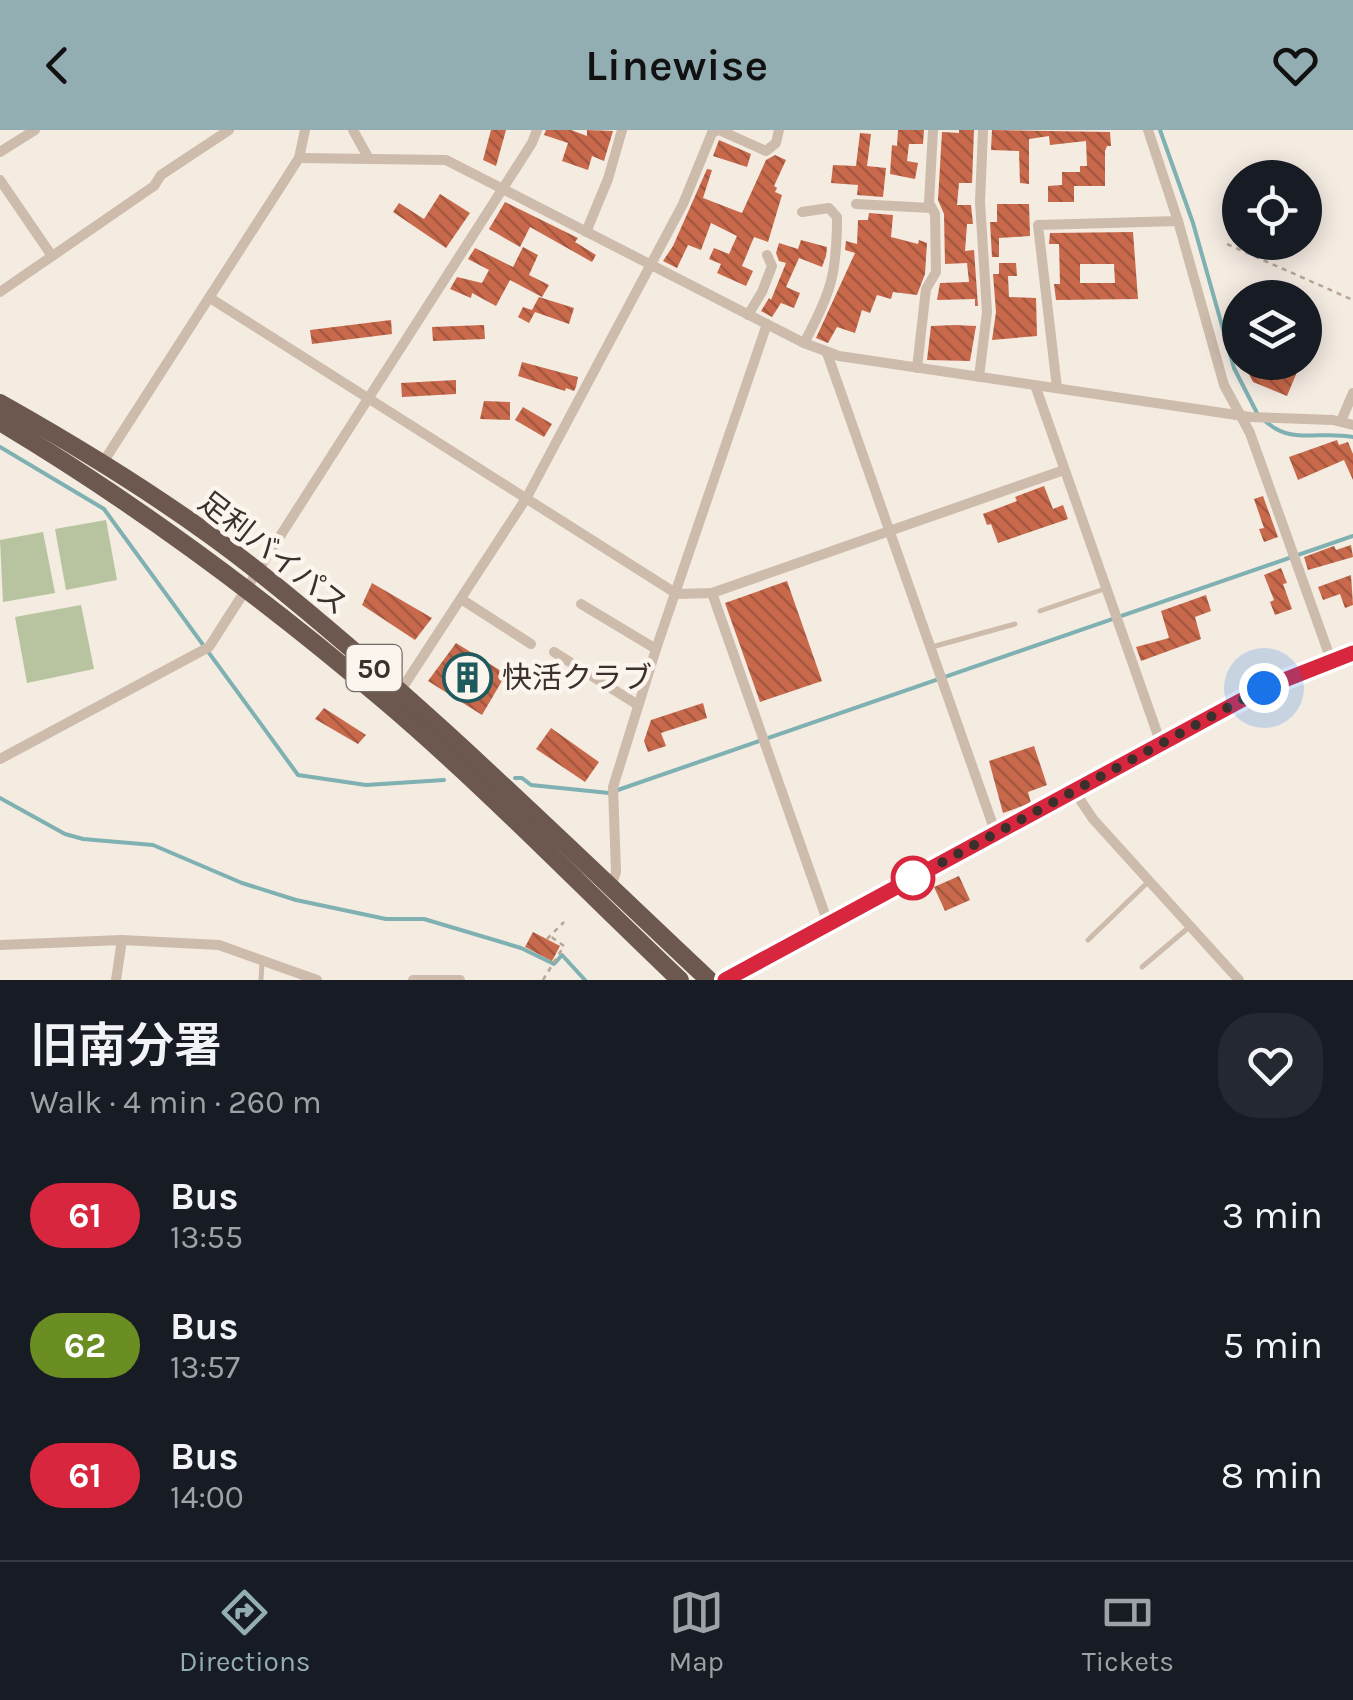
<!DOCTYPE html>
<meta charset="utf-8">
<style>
:root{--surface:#171b24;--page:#242831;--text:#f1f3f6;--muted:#9ea1a6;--line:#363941;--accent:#92aeb2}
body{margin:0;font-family:Karla,"Noto Sans JP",sans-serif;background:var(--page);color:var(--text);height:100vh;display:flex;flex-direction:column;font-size:38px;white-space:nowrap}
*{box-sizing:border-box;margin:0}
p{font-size:32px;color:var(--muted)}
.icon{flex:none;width:55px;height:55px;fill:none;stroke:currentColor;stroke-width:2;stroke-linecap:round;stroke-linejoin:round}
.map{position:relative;height:850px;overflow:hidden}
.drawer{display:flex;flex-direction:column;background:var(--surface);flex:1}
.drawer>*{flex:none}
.badge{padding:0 20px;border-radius:32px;font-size:35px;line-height:65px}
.controls{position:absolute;left:1222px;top:30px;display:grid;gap:20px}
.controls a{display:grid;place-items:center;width:100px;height:100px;border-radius:50%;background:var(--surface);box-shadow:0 5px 25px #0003;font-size:50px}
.you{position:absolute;width:50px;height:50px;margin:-25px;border:8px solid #fff;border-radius:50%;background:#1a73e8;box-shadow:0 0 0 15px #1a73e833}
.map>.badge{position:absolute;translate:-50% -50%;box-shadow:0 0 0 5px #fff}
.round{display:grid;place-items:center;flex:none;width:105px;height:105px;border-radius:40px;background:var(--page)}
.headline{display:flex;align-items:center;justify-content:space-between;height:170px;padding:0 30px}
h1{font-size:48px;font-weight:600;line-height:75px}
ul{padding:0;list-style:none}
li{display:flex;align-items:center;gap:30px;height:130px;padding:0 30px}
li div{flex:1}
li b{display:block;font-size:38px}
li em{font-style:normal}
li .badge{min-width:110px;font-weight:700;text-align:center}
header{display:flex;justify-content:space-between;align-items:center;height:130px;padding:0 30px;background:var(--accent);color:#111;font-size:45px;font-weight:600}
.dock{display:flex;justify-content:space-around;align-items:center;height:140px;border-top:2px solid var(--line);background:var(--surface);font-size:28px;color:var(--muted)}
.dock a{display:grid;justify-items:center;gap:5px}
.dock .active{color:var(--accent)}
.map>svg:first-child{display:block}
.green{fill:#b8c4a0}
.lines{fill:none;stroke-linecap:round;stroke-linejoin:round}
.stream{stroke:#7fb0b2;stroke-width:4}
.building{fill:url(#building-back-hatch);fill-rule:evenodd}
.path{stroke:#b9a596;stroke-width:2.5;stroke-dasharray:5 5;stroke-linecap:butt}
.service{stroke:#cdbbac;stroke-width:5}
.minor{stroke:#cdbbac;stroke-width:10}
.secondary{stroke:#a18a7d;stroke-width:14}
.trunk{stroke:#6c584f;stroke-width:18}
.line-casing{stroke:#fff;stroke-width:22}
.line{stroke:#d7263d;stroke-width:15}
.walk{stroke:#3b302b;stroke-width:10;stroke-dasharray:0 18}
.stop-dot{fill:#fff;stroke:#d7263d;stroke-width:5}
.labels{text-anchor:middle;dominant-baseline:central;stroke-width:9;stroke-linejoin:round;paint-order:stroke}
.shield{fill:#fbf5ee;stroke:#756b66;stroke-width:2.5}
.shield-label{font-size:28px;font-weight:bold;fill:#3b302b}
.street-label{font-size:30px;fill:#3b302b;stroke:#fbf5ee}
.poi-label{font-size:30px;fill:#3b302b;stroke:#fbf5ee;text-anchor:start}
</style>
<header><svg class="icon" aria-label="back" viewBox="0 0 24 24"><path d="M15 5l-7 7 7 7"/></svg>Linewise<svg class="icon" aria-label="heart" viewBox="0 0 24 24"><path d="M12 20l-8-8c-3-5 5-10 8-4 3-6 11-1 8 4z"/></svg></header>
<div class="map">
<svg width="1353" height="850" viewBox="0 0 1353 850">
<defs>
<pattern id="building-back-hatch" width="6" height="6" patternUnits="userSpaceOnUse" patternTransform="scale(2.5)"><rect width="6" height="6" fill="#c8694b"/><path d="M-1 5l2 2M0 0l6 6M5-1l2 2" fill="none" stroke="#a4573f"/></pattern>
</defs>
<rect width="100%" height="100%" fill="#f4ebe1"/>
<g class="green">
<path d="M106 390 117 450 66 460 55 399Z"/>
<path d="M43 402 55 463 3 472 0 410Z"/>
<path d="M81 475 94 539 27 553 15 487Z"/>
</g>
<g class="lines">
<g class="stream">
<path d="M1160 0 1193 93 1234 238 1257 283"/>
<path d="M1264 290C1292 316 1318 300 1353 307"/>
<path d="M0 317 104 379 298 645 366 655 444 650"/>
<path d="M515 648H522L531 655 609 663 1353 406"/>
<path d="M0 668 65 704 83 709 153 715 242 753 296 770 386 789H424L521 818 554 834 562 825 585 850"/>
</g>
</g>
<g class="building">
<path d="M491 0H506L496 36 483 30Z"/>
<path d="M546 0H571L587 6V0L613 1 604 31 592 26 588 40 562 31 568 13 544 5Z"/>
<path d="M898 0H924L923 14H909L907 31 918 33 915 49 890 44 892 15 897 16Z"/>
<path d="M959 0H974L972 53H959L957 75H971L973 94H967L965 121 974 120 978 176H975V169L937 170 940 153 969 152 967 133 945 134 944 84 938 70 942 2 959 3Z"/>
<path d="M992 0 1110 2 1111 16H1107L1105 21V56H1074V72H1048V56L1062 55V42H1080V36H1087L1086 11 1050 15 1049 6 1029 9V54L1020 53 1019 21 991 20Z"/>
<path d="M860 3 871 4 867 36 886 38 883 67 857 65 858 55 831 53 833 35 856 36Z"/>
<path d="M719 10 751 24 747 37 713 26Z"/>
<path d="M775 25 786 30 774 56 777 58 775 62 782 65 768 112 754 107 742 136 753 141 746 156 717 143 721 134 709 129 714 118 729 124 737 106 711 93 701 120 688 115 677 138 663 131 673 116 707 39 712 40 703 68 742 83 766 30Z"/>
<path d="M440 64 470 83 446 118 393 82 399 73 424 89Z"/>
<path d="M505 72 578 108 575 112 596 125 592 132 530 97 520 117 489 99Z"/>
<path d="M997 74H1029L1030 106 999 108V127H992L990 92H997Z"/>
<path d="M869 83 893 85 891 107 918 114 919 110 927 113 925 144 917 165 893 162 891 169 877 165 870 183 862 180 855 203 837 197 828 213 816 208 855 123 845 120 846 111 857 114 858 90H868Z"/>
<path d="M1133 102 1138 169 1056 170 1054 154H1060L1059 114H1049L1050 103ZM1080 134H1114L1115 153H1080Z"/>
<path d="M801 110 827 117 826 126 822 137 799 128 786 157 800 163 794 178 781 173 772 187 761 181 769 168 771 170 786 133 779 131 776 123 779 113 798 119Z"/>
<path d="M523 117 538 125 529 145 549 155 542 167 510 150 496 176 472 163 471 168 450 159 457 147 482 153 489 140 468 129 475 118 513 137Z"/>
<path d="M999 133H1016L1017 146H1008L1009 167 1036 168 1037 206 992 210 996 182 993 144H999Z"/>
<path d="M539 167 574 178 569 194 535 182 529 193 518 187 523 177 532 180Z"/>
<path d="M391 190 392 204 312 214 310 200Z"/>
<path d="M484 195 485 209 433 211 432 197Z"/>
<path d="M955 195 976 196 970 231 927 230 931 196Z"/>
<path d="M522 232 578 247 576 257 574 261 566 258 565 261 518 246Z"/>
<path d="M1243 232H1253L1262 250 1269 232 1297 242 1287 266 1253 252Z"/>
<path d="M456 250V264L402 267 401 253Z"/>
<path d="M484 271 510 272V290L480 289Z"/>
<path d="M523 277 552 294 544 307 515 290Z"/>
<path d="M1337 310 1339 315 1348 312 1353 324V350L1344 330 1298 350 1289 327Z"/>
<path d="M1044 356 1053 379 1063 375 1068 389 998 413 991 394 987 395 983 384 1017 371 1015 367Z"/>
<path d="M1263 366 1278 407 1264 412 1259 399 1264 398 1254 369Z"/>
<path d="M1351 415 1353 427 1308 440 1304 427 1334 416 1336 420Z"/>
<path d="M1281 438 1287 453 1283 454 1292 479 1275 485 1270 472 1274 470 1264 445Z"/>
<path d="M1351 445 1353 475 1345 478 1340 464 1323 470 1318 457Z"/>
<path d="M787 451 822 551 760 572 725 473Z"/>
<path d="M372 453 432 488 415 510 362 475Z"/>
<path d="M1206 465 1211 481 1195 487 1201 509 1141 531 1136 517 1169 508 1161 481Z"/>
<path d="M456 513 506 544 482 585 428 551Z"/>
<path d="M703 573 707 588 661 603 666 616 648 622 644 611 651 590Z"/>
<path d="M324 578 366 605 358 614 315 589Z"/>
<path d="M551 598 599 632 585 652 536 619Z"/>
<path d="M1034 616 1047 655 1028 662 1031 673 1003 683 989 631Z"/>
<path d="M959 746 970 770 945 781 934 757Z"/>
<path d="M533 802 560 816 552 831 525 817Z"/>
</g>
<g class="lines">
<g class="path">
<path d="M1227 114 1353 170"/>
<path d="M547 809 564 792"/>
<path d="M543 850 564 816 550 806"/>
</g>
<g class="service">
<path d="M1040 481 1104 459"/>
<path d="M932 517 1015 494"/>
<path d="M1088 810 1147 753"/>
<path d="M1142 837 1188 798"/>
<path d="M261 850 262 833"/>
</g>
<g class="minor">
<path d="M353 0 369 29"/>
<path d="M1148 0 1178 91 1224 255 1250 303 1331 530"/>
<path d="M0 22 35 0"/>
<path d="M299 28 446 30 804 213 839 226 1250 287 1333 290 1353 295"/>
<path d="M0 50 52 126"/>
<path d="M856 74 931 78"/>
<path d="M802 82 829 78 837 87C837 144 831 163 804 213"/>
<path d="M586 102 608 49 622 0"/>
<path d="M0 162 154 56 161 45 229 0"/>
<path d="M210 168 677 464 712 463 1064 340"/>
<path d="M748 185 762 162 772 136 767 125"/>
<path d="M827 223 996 704"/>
<path d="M917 238 926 159 936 142 935 84 929 73 933 0"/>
<path d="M979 247 987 182 980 72 983 0"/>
<path d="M1035 255 1161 614"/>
<path d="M1057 258 1038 95 1178 91"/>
<path d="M1341 291 1353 263"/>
<path d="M102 334 299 28 305 0"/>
<path d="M712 463 828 793"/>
<path d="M461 469 531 514"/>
<path d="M581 474 656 519"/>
<path d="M554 522 638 575"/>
<path d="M401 560 527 367 683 74 712 3 719 0 766 21 776 13 779 0"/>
<path d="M0 629 209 517 532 13 537 0"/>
<path d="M1075 662 1093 689 1239 850"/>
<path d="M611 757 616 742 613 657 656 519 767 194"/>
<path d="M0 815 122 810 219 815 317 850"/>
<path d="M116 850 122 810"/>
<path d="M413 850H460"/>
</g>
<path class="secondary" d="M725 850 1265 559 1353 523"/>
<g class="trunk">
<path d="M0 273C89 323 180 379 260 443 418 569 562 712 709 850"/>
<path d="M0 292C137 374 265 469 387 573 489 660 583 758 680 850"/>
</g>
</g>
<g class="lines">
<defs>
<path id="line" d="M725 850 1264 558 1353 523"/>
</defs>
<use href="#line" class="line-casing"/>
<use href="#line" class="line"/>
<path class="walk" d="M913 748 904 753 1264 558"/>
</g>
<defs>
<symbol id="building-ring" viewBox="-11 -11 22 22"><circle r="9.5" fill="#fbf5ee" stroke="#1f5a5e" stroke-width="1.5"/><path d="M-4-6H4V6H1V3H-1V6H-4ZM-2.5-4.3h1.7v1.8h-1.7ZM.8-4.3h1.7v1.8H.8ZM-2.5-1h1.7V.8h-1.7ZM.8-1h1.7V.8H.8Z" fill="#1f5a5e"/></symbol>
</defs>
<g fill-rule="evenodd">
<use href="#building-ring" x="440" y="520" width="55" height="55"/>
</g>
<circle class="stop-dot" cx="913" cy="748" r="20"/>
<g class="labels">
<rect class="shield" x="346.5" y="515" width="55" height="46" rx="8"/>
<g class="shield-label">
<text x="374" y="538">50</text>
</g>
<g class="street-label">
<text transform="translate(273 423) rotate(38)">足利バイパス</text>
</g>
<g class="poi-label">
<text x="502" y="548">快活クラブ</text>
</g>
</g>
</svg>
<div class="controls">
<a><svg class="icon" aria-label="locate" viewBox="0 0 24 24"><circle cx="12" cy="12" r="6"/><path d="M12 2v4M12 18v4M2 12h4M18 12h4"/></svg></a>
<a><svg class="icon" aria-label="layers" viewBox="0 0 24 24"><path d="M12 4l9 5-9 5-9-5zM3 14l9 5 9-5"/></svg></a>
</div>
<div class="you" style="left:1264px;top:558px"></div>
</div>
<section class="drawer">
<div class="headline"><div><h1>旧南分署</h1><p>Walk · 4 min · 260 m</p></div><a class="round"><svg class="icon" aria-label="heart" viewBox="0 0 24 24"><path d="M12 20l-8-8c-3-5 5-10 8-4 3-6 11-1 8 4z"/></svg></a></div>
<ul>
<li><span class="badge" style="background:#d7263d;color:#fff">61</span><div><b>Bus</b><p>13:55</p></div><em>3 min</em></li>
<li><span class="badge" style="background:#6b8e23;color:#fff">62</span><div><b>Bus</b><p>13:57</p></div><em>5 min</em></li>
<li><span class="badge" style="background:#d7263d;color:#fff">61</span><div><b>Bus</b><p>14:00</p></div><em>8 min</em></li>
</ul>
</section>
<nav class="dock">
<a class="active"><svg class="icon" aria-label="directions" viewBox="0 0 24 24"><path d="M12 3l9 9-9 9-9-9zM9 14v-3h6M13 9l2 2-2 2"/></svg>Directions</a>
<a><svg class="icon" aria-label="map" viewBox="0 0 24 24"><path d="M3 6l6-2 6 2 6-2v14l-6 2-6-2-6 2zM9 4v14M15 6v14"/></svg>Map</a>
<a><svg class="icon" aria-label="tickets" viewBox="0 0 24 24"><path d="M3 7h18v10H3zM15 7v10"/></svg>Tickets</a>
</nav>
